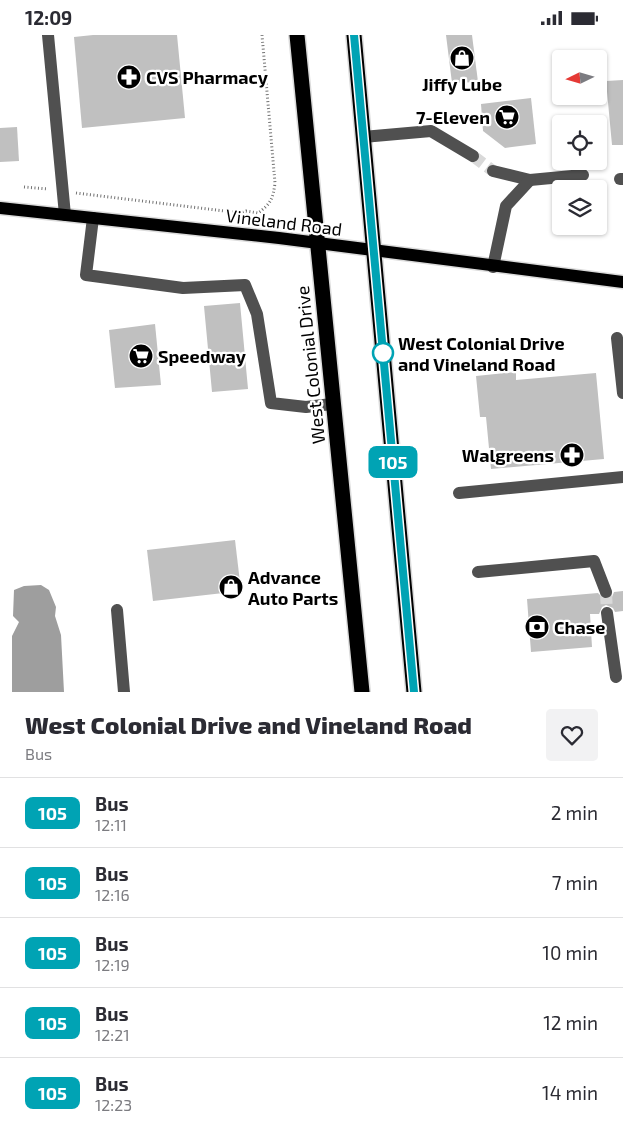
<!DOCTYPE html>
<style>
:root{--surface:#fff;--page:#f2f2f3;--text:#2b2b33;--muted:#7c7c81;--line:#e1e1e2}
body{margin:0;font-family:"Exo 2",sans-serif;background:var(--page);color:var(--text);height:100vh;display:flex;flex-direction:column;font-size:19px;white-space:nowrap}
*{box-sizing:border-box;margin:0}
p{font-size:16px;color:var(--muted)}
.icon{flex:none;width:28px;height:28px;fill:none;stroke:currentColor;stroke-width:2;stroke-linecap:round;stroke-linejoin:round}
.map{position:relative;height:657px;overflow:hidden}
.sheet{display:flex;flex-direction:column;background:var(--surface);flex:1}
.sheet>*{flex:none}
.badge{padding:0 10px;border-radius:8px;font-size:18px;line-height:32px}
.needle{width:32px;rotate:265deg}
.tools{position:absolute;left:552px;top:15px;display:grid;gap:10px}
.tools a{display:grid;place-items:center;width:55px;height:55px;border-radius:5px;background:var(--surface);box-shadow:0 1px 4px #0004;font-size:25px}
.map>.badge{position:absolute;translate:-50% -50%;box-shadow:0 0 0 2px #fff}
.round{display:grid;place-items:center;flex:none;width:52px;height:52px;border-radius:5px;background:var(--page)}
.head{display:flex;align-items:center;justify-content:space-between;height:85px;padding:0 25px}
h1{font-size:24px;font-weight:800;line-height:38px}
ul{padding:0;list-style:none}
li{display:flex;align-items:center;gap:15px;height:70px;padding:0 25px;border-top:1px solid var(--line)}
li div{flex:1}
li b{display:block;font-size:19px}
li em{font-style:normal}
li .badge{min-width:55px;font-weight:700;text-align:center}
.status{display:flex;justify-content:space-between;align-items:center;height:35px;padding:0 25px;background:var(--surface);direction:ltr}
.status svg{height:14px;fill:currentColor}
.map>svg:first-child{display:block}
.water{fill:#9e9e9e}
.building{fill:#c0c0c0}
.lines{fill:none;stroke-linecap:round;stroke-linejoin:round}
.minor-tunnel{stroke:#d9d9d9;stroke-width:12;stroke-dasharray:12 6;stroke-linecap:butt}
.major-casing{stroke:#dbdbdb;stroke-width:15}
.highway-casing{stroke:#dbdbdb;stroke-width:18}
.path{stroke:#727272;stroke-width:3;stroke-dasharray:1 2.5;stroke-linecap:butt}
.minor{stroke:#505050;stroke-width:12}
.major{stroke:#000;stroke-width:12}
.highway{stroke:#000;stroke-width:15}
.line-casing{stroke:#fff;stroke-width:11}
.line{stroke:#00a3b4;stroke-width:8}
.stop-dot{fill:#fff;stroke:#00a3b4;stroke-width:2.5}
.labels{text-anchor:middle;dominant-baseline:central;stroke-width:4.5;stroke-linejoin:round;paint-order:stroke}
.poi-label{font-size:18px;font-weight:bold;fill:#000;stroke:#fff;text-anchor:start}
.street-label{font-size:18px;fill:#000;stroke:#fff}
.stop-label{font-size:18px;font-weight:bold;fill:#000;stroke:#fff;text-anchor:start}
</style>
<div class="status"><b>12:09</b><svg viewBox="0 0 49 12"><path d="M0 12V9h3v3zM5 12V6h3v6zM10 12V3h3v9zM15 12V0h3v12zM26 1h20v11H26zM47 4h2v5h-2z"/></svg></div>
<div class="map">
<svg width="623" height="657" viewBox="0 0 623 657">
<rect width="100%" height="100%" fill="#fff"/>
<path class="water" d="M41 550 49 555 56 572 55 581 61 600 64 657H12V601L19 587 13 581 14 555 24 551Z"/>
<g class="building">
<path d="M93 0H177L185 83 82 93 74 2Z"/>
<path d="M446 0H472L478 47 452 48Z"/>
<path d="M623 45V110H612L606 46Z"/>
<path d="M531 63 536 109 505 113 483 96 481 69Z"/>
<path d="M17 92 19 126 0 127V93Z"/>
<path d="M240 268 248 354 212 357 204 271Z"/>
<path d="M155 289 161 350 115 353 109 295Z"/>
<path d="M516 337V345L596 338 604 424 491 434 486 382H480L476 341Z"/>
<path d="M235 505 241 556 153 566 147 515Z"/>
<path d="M623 556V576L615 577 613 573 606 570 602 572 599 579H590L592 612 531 617 527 564 598 558 605 565 612 562 614 557Z"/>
</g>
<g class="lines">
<g class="minor-tunnel">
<path d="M473 121 493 136"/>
<path d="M606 557 607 578"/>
</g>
<defs>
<path id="major" d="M0 173 279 203 623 247"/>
<g id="highway">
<path d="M297 0 362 657"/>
<path d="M354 0 414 657"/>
</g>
</defs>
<use href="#major" class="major-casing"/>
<use href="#highway" class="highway-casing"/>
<g class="path">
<path d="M24 152 48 154"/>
<path d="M76 158 241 178 246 176 258 178C271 169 273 163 275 148L262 0"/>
</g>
<g class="minor">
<path d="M48 0 65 180"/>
<path d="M363 102 431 96 473 121"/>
<path d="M493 136 530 145 583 140"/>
<path d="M620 144H623"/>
<path d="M93 183 86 240 183 253 245 250 257 279 271 368 306 372 332 369"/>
<path d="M493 232 506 171 530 145"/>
<path d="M617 303 623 358"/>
<path d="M459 458 623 442"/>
<path d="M478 537 594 526 606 557"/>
<path d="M117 575 124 657"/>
<path d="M607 578 616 642"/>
</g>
<use href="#major" class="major"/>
<use href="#highway" class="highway"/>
</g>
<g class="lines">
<defs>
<path id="line" d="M354 0 414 657"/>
</defs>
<use href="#line" class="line-casing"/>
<use href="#line" class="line"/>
</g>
<defs>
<symbol id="shop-disc" viewBox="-11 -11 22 22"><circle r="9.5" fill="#000" stroke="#fff"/><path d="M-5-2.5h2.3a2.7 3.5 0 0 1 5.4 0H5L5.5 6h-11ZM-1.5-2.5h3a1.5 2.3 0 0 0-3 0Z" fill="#fff"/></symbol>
<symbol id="pharmacy-disc" viewBox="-11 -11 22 22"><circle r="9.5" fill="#000" stroke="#fff"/><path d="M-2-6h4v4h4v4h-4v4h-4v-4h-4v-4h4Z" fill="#fff"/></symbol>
<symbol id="supermarket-disc" viewBox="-11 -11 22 22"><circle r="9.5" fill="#000" stroke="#fff"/><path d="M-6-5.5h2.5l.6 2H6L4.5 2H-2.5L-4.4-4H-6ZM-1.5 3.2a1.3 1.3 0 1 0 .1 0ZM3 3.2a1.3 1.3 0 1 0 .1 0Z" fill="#fff"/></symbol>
<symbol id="bank-disc" viewBox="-11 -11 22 22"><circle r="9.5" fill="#000" stroke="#fff"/><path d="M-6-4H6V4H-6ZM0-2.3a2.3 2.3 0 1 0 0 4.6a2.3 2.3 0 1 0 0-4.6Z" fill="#fff"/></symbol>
</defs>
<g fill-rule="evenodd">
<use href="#shop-disc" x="448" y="9" width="28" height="28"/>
<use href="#pharmacy-disc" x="115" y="28" width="28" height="28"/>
<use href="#supermarket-disc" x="493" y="68" width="28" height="28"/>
<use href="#supermarket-disc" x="127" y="307" width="28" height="28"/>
<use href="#pharmacy-disc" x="558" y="406" width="28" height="28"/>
<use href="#shop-disc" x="217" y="538" width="28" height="28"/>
<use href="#bank-disc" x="523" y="578" width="28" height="28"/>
</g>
<circle class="stop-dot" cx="383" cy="318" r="10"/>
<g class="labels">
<g class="poi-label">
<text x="146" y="42">CVS Pharmacy</text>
<text x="462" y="49" text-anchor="middle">Jiffy Lube</text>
<text x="490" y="82" text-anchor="end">7-Eleven</text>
<text x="158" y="321">Speedway</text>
<text x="554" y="420" text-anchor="end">Walgreens</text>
<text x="248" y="542">Advance<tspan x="248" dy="21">Auto Parts</tspan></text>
<text x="554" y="592">Chase</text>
</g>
<g class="street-label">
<text transform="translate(284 187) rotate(7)">Vineland Road</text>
<text transform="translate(310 330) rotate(-96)">West Colonial Drive</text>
</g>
<g class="stop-label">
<text x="398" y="308">West Colonial Drive<tspan x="398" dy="21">and Vineland Road</tspan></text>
</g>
</g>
</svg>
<div class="tools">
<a><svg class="needle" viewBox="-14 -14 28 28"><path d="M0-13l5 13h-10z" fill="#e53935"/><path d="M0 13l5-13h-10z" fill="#7c7c81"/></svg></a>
<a><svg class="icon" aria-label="locate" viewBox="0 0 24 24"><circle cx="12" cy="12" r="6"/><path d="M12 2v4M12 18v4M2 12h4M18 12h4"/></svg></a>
<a><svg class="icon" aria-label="layers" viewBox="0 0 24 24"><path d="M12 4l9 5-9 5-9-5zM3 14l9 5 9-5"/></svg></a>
</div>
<b class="badge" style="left:393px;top:427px;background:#00a3b4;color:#fff">105</b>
</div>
<section class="sheet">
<div class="head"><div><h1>West Colonial Drive and Vineland Road</h1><p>Bus</p></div><a class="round"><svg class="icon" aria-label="heart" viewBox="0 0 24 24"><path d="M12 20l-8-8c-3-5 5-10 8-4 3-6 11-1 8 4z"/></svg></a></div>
<ul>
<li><span class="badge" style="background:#00a3b4;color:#fff">105</span><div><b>Bus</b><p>12:11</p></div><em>2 min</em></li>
<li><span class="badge" style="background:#00a3b4;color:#fff">105</span><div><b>Bus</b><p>12:16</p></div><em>7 min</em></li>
<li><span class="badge" style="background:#00a3b4;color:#fff">105</span><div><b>Bus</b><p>12:19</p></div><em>10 min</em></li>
<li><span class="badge" style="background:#00a3b4;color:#fff">105</span><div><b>Bus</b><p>12:21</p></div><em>12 min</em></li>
<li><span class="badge" style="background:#00a3b4;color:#fff">105</span><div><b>Bus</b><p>12:23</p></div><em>14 min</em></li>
</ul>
</section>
